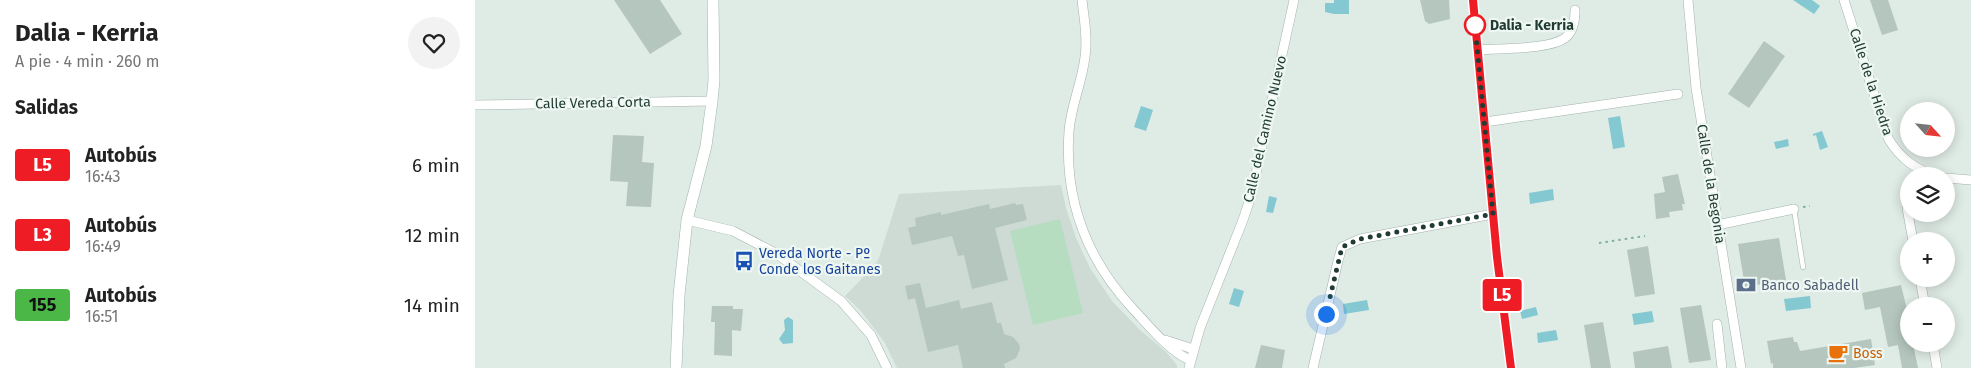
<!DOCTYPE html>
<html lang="es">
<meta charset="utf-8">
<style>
:root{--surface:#fff;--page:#f2f2f2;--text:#222;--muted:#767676}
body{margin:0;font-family:"Fira Sans",sans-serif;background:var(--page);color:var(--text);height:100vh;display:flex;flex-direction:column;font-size:19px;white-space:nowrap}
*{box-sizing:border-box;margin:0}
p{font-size:16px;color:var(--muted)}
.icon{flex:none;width:28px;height:28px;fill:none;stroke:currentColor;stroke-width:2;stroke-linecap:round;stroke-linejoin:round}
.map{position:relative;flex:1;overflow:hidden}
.drawer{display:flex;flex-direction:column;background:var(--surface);width:475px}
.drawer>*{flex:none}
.badge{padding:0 10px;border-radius:4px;font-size:18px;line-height:32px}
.needle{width:32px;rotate:117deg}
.fabs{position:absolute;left:1425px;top:102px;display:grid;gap:10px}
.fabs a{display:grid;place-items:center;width:55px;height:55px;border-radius:50%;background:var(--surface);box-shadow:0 2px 12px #0003;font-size:25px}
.you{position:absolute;width:25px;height:25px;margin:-12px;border:4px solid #fff;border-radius:50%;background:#1a73e8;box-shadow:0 0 0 8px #1a73e833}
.map>.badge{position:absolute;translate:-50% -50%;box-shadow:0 0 0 2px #fff}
h2{padding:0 15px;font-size:19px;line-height:45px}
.round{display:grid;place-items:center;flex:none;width:52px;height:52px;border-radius:26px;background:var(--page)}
.head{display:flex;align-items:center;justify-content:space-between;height:85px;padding:0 15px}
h1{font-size:24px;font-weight:700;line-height:38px}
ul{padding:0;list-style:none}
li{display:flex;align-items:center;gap:15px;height:70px;padding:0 15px}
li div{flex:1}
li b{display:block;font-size:19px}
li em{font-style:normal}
li .badge{min-width:55px;font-weight:700;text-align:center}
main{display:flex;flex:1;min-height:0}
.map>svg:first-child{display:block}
.built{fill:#cddbd4}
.green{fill:#b7ddc0}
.water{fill:#84c8d2}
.building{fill:#b4c6be}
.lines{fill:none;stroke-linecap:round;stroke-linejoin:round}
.lane-casing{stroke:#a2b3ac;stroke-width:5.5}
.street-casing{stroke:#a2b3ac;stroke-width:10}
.secondary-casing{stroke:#9db7ad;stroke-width:12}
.path{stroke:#7eb09f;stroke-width:2;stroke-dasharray:2.5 4;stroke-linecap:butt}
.lane{stroke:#fff;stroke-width:4.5}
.street{stroke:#fff;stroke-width:9}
.secondary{stroke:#fff;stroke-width:11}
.line-casing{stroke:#fff;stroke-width:11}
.line{stroke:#ee1c25;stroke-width:8}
.walk{stroke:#1f3b33;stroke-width:5;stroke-dasharray:0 9}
.stop-dot{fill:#fff;stroke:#ee1c25;stroke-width:2.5}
.labels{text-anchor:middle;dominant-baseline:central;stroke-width:4.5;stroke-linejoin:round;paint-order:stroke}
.stop-label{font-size:14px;font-weight:bold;fill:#1f3b33;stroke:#eff7f3;text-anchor:start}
.street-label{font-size:14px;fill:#1f3b33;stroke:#eff7f3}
.transit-label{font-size:14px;fill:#164399;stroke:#eff7f3;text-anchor:start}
.service-label{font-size:14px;fill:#4e5e75;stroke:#eff7f3;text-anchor:start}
.food-label{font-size:14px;fill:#c56008;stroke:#eff7f3;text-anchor:start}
</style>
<main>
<section class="drawer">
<div class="head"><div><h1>Dalia - Kerria</h1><p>A pie · 4 min · 260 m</p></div><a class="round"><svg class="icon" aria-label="heart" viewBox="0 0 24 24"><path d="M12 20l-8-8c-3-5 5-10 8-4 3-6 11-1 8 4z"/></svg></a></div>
<h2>Salidas</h2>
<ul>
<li><span class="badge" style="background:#ee1c25;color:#fff">L5</span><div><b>Autobús</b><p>16:43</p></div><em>6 min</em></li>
<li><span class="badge" style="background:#ee1c25;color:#fff">L3</span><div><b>Autobús</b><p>16:49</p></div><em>12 min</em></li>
<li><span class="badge" style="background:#4ab747;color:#111">155</span><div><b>Autobús</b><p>16:51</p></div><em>14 min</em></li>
</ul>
</section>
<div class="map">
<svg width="1496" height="368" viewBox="0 0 1496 368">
<rect width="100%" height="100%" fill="#dfebe5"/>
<path class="built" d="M586 185 591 208 601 238 615 268 637 301 664 329 691 352 702 365V368H422L410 343 386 311 370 296 399 266 404 258 424 194Z"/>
<path class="green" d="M585 219 608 313 558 325 535 231Z"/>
<g class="water">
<path d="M859 0H874V14H859L850 12V3H859Z"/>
<path d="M1318 0H1337L1345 6 1339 14Z"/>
<path d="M666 106 678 110 671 131 659 127Z"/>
<path d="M1145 116 1150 147 1138 149 1133 118Z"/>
<path d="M1347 131 1353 147 1345 150 1341 135 1338 136V134Z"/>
<path d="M1313 139 1314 146 1301 149 1299 142Z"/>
<path d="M1078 189 1079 200 1055 204 1054 193Z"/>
<path d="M794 196 802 198 798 213 791 212Z"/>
<path d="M759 288 769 291 764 307 754 304Z"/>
<path d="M1335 296 1336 308 1311 311 1309 299Z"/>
<path d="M892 300 894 310 869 314 868 304Z"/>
<path d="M1061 307 1063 315 1047 319 1045 311Z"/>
<path d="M1177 311 1179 322 1159 325 1157 314Z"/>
<path d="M313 317 318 320V343L308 344 304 339 310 330 309 320Z"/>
<path d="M1081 330 1083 340 1063 343 1062 333Z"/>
</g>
<g class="building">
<path d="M139 0H185L207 34 175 54Z"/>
<path d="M945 0H974L975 19 954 24 950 21Z"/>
<path d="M1395 0H1413L1423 30 1407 35Z"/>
<path d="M1289 41 1310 56 1274 108 1253 94Z"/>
<path d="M138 135 169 136 167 162 179 163 176 207 151 206 153 182 135 181Z"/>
<path d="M1203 174 1210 204H1207L1208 210 1194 212 1195 217 1181 219 1179 194 1190 192 1187 177Z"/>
<path d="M540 203 541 205 548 204 552 220 520 228 533 280 497 289 489 255 483 256 477 236 437 245 433 228 441 226 440 218 466 212V215L514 204 515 209Z"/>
<path d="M1304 238 1311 280 1270 287 1263 244Z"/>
<path d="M1173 246 1180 294 1160 297 1152 250Z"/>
<path d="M445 283 451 308 484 300 486 309 517 302 522 323H526L529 334 538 337 544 344 545 349 541 358 529 364 530 368H488L483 345 453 352 440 298 433 300 430 286Z"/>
<path d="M1426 285 1434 318V344H1438L1443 368H1427L1423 345 1413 347 1405 307 1390 310 1387 293Z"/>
<path d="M1226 305 1236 360 1214 363 1205 308Z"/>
<path d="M237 306H258V309H268L266 331 257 330V356L239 355 240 322H236Z"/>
<path d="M1128 322 1136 368H1116L1109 325Z"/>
<path d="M1318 337 1319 342H1322L1325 351 1396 339 1400 365 1379 368H1298V363L1296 364 1292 341Z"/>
<path d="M786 345 810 350 807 368H780Z"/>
<path d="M1193 346 1197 368H1160L1158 352Z"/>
</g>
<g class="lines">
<defs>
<path id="lane" d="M1319 209 1328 267"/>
<g id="street">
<path d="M607 0C609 18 613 38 610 57 607 82 596 106 594 131 589 201 612 260 659 310 674 326 695 352 715 360"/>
<path d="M998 0 1022 257 1036 368"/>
<path d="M1213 0 1221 88 1266 368"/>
<path d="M1369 0 1413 138C1424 157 1442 172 1464 176"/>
<path d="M1003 50C1024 48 1074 50 1090 38 1098 32 1100 19 1100 10"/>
<path d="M0 105 237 101"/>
<path d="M1010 122 1203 94"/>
<path d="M1471 178 1496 180"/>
<path d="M1434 191 1432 208 1438 241"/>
<path d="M212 220 258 231 302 254 366 301 396 335 412 368"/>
<path d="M1242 225 1319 209"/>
<path d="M1445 279 1450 306"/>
<path d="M1242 324 1247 368"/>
<path d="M690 340 718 349"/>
<path d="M1458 344 1462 368"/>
<path d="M714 368 725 328 768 220 776 196 819 0"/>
<path d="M838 368 863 261 867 247 885 239 1018 214"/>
</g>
<path id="secondary" d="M201 368 204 295 212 220 231 146 237 101 239 80 238 0"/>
</defs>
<use href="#lane" class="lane-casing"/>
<use href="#street" class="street-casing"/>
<use href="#secondary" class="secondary-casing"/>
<g class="path">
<path d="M1328 207 1335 206"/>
<path d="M1124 243 1170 236"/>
</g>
<use href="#lane" class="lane"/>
<use href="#street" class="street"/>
<use href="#secondary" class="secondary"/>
</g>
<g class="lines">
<defs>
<path id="line" d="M998 0 1022 257 1036 368"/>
</defs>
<use href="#line" class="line-casing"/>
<use href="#line" class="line"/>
<path class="walk" d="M851 314 867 247 885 239 1018 214 1000 25"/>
</g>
<defs>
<symbol id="bus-bare" viewBox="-9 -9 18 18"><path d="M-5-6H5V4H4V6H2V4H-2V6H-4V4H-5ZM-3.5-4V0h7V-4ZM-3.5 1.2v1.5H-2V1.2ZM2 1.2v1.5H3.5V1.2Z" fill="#1a4fb4" stroke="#eff7f3" stroke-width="2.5" paint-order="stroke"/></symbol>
<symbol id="bank-bare" viewBox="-9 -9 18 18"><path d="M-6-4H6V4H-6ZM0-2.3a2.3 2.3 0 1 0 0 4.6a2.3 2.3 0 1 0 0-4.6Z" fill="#5c6f8a" stroke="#eff7f3" stroke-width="2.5" paint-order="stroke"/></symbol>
<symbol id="cafe-bare" viewBox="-9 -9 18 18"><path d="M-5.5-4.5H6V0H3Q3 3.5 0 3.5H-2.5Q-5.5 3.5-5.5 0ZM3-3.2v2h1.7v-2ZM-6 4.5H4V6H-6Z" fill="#e8710a" stroke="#eff7f3" stroke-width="2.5" paint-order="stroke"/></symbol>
</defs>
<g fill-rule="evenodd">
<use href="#bus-bare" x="255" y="247" width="28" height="28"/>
<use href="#bank-bare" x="1257" y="271" width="28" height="28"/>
<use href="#cafe-bare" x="1349" y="339" width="28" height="28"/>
</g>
<circle class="stop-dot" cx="1000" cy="25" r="10"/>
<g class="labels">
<g class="stop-label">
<text x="1015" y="25">Dalia - Kerria</text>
</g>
<g class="street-label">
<text transform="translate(1396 82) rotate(72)">Calle de la Hiedra</text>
<text transform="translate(118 103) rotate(-1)">Calle Vereda Corta</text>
<text transform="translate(790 129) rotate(-77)">Calle del Camino Nuevo</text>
<text transform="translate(1236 184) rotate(81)">Calle de la Begonia</text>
</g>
<g class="transit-label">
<text x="284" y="253">Vereda Norte - Pº<tspan x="284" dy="16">Conde los Gaitanes</tspan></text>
</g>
<g class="service-label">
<text x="1286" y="285">Banco Sabadell</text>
</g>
<g class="food-label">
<text x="1378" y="353">Boss</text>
</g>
</g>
</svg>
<div class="fabs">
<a><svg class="needle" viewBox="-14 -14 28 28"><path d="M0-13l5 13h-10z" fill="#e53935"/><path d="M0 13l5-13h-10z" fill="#767676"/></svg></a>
<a><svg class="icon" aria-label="layers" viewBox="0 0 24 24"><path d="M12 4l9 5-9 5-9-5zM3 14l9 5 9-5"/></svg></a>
<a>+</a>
<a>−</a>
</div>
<div class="you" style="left:851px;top:314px"></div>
<b class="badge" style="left:1027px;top:295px;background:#ee1c25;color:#fff">L5</b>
</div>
</main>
